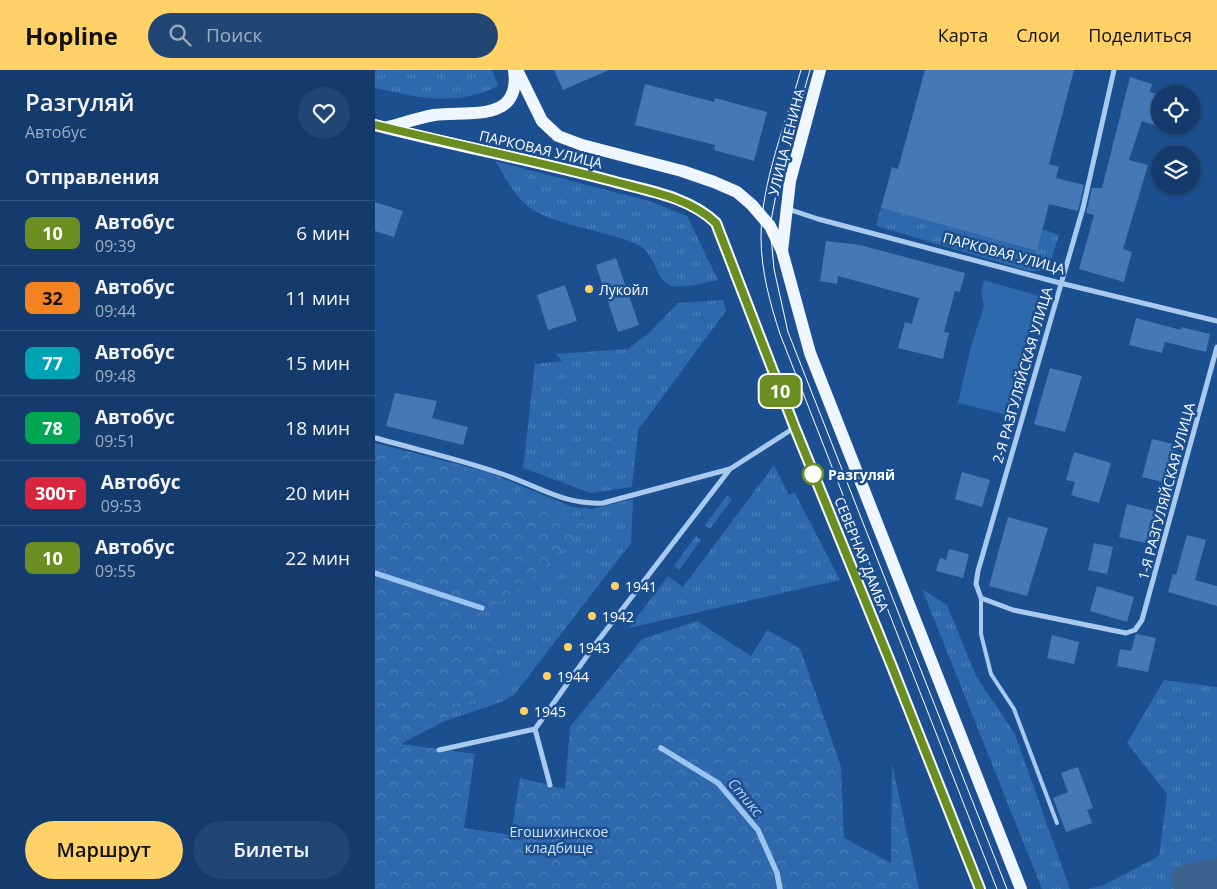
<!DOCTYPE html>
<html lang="ru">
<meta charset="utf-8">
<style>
:root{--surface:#143b6b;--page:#214673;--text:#f1f3f6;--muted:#9dadc1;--line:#33557e;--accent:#ffd166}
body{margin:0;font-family:"Open Sans",sans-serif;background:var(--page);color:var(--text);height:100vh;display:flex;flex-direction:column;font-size:19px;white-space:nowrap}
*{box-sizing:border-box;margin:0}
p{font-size:16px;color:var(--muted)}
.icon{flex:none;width:28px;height:28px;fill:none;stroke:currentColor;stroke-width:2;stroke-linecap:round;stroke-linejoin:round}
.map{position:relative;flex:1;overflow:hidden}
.side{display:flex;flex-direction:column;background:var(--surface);width:375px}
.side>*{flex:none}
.badge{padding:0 10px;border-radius:8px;font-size:18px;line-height:32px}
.fabs{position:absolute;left:776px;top:15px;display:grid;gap:10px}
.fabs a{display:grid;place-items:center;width:50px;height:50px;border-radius:50%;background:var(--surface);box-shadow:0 1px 4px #0004,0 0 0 1px var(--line);font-size:25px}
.map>.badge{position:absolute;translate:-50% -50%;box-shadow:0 0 0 2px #fff}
h2{padding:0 25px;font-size:19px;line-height:45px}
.round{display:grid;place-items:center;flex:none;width:52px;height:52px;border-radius:26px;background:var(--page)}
.summary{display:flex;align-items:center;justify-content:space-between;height:85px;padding:0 25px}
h1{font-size:24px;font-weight:600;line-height:38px}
.cta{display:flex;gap:10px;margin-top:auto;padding:10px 25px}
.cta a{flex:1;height:58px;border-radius:30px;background:var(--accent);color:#111;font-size:20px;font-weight:600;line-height:58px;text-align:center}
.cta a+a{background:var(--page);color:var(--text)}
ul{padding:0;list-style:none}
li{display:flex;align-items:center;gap:15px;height:65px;padding:0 25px;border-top:1px solid var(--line)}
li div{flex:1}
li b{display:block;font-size:19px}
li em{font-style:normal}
li .badge{min-width:55px;font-weight:700;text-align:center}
header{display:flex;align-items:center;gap:30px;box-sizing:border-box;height:70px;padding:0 25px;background:var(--accent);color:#111}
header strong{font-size:24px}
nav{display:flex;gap:28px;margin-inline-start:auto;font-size:18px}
.search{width:350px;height:45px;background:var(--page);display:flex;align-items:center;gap:12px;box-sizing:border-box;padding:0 18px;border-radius:28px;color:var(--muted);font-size:19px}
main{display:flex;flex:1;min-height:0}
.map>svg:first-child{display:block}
.grass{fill:url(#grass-tufts)}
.forest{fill:url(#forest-crowns)}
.park{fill:#2e69ad}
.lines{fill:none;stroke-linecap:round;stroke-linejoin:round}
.stream{stroke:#9cc4f0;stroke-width:5.5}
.river{stroke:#3c6290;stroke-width:32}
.building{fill:#4478b7}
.lane{stroke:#a9c9ee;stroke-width:4}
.street{stroke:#a9c9ee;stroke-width:5}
.primary{stroke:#f0f6ff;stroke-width:12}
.tram{stroke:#fff;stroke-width:1}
.line-casing{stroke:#fff;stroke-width:11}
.line{stroke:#6b8e23;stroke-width:8}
.poi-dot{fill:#ffd166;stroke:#1b4f8f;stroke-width:2}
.stop-dot{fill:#fff;stroke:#6b8e23;stroke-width:2.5}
.labels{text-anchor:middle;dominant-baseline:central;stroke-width:5;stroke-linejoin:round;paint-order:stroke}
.street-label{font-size:14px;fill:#fff;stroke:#1b4f8f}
.poi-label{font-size:14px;fill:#fff;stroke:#1b4f8f;text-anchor:start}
.stop-label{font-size:14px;font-weight:bold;fill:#fff;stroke:#1b4f8f;text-anchor:start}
.park-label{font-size:14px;fill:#cfe3fa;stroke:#1b4f8f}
.water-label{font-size:15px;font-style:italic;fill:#b5d3f5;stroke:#1b4f8f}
</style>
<header>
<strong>Hopline</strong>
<div class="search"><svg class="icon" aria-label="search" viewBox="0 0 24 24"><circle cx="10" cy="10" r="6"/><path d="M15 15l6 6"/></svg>Поиск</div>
<nav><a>Карта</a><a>Слои</a><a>Поделиться</a></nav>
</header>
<main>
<section class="side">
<div class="summary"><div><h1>Разгуляй</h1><p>Автобус</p></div><a class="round"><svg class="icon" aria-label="heart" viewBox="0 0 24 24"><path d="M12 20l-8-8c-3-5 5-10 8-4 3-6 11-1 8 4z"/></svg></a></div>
<h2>Отправления</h2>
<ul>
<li><span class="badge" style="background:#6b8e23;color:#fff">10</span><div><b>Автобус</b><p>09:39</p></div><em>6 мин</em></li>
<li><span class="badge" style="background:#f58220;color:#111">32</span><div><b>Автобус</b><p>09:44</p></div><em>11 мин</em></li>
<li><span class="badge" style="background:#00a3b4;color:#fff">77</span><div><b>Автобус</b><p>09:48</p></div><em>15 мин</em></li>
<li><span class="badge" style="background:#00a651;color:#fff">78</span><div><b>Автобус</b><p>09:51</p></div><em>18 мин</em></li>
<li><span class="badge" style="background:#d7263d;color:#fff">300т</span><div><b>Автобус</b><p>09:53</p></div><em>20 мин</em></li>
<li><span class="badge" style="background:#6b8e23;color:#fff">10</span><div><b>Автобус</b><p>09:55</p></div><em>22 мин</em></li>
</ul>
<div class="cta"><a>Маршрут</a><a>Билеты</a></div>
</section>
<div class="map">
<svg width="842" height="819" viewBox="0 0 842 819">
<defs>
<pattern id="grass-tufts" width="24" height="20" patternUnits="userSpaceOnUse" patternTransform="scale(1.25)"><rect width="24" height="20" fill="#2e69ad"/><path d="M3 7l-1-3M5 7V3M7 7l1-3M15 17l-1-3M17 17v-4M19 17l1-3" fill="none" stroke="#4d80b9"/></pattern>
<pattern id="forest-crowns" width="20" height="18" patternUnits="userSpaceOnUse" patternTransform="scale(1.25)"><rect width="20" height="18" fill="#2e69ad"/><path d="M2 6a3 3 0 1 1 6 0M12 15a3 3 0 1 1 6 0" fill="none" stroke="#4d80b9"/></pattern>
</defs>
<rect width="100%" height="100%" fill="#1b4f8f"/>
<g class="grass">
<path d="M0 0H117L123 16C79 37 45 28 0 18Z"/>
<path d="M120 91 274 131 312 146 343 210C332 212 303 220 294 215 280 208 281 186 265 176 237 161 172 155 150 134 138 123 129 105 120 91Z"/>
<path d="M506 138 661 181 668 159 684 165 675 193 666 201H654L501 156Z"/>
<path d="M348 230 351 241 263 360 257 417 216 423 148 398 160 294 187 291 181 284 253 279 274 263 303 233Z"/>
<path d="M0 373 113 402 197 437 217 439 258 429 256 473 139 625 126 632 70 651 25 674 0 615Z"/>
<path d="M399 395 414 425 420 423 465 510 254 558 293 506 308 517Z"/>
<path d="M352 425 357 429 335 459 330 455Z"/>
<path d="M321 466 326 470 304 500 299 496Z"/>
<path d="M547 519 572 535 601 606 640 664 695 819H667Z"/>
<path d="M789 610 842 617V819H713L729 815 784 786 792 724 752 673Z"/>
</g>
<path class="forest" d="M0 377 106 402 211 454 150 516 81 560 109 568 134 609 26 674 100 684 89 758 136 765 145 708 190 719 195 657 267 569 322 551 376 586 392 560 425 578 466 697 469 768 516 793 517 694 544 819H0Z"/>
<path class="park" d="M609 210 664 226C653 266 641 304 632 345L583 333 596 276 609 236 606 222Z"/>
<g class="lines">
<g class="stream">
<path d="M0 503 107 538"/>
<path d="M286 678 343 713 383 760 402 803 405 819"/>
</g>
<path class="river" d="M812 810 842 804"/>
</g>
<g class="building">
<path d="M179 0H234L188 20Z"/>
<path d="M550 0H699L674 94 684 97 681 108 709 115 703 141 674 134 662 181 506 138 517 97 523 99Z"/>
<path d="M755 7 777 14 775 22 785 25V57L767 51 754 90 773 95 748 179 757 182 749 212 704 199 719 145 711 143 717 118H727Z"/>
<path d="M270 14 339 32 340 28 392 42 379 91 339 80 340 75 260 55Z"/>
<path d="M0 132 28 141 19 167 0 161Z"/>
<path d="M451 171 485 175 590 203 585 222 580 221 569 262 574 263 568 289 523 278 530 252 537 254 544 228 463 206 462 214 445 211Z"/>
<path d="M241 188 264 255 243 262 221 195Z"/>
<path d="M190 215 202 251 173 260 162 225Z"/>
<path d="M761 248 806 260V257L835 264 831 282 790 272 787 283 754 275Z"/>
<path d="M675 298 707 306 690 362 659 354Z"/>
<path d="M20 323 62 331 57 348 93 357 88 375 11 356Z"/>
<path d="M777 369 802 375 792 413 767 407Z"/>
<path d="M699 382 736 393 724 433 696 425 700 412 691 410Z"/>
<path d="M587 402 615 410 607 437 580 429Z"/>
<path d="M752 434 783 442 775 474 744 467Z"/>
<path d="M633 447 673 458 652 526 614 516Z"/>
<path d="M812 465 831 470 820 510 842 516V536L793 522 798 504 801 505Z"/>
<path d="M719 473 738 477 732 504 713 500Z"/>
<path d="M574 479 594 484 588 508 561 501 565 488 571 490Z"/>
<path d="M722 516 759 527 752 552 715 541Z"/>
<path d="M761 564 781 568 773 602 742 596 745 579 756 581Z"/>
<path d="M677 565 704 572 699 594 672 588Z"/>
<path d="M703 697 718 738 712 740 717 753 691 762 678 728 693 722 686 703Z"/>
</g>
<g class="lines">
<path class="lane" d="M606 528V564L616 604 639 639 682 753"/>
<g class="street">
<path d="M739 0 708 138 603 501 601 514 606 528 638 540 751 563 760 560 767 550 842 277"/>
<path d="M413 139 443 149 685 213 842 251"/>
<path d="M1 368C43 380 88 390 130 405 165 417 189 435 228 433L355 399 419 358"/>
<path d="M160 659 222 572 355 399"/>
<path d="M64 680 160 659 175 715"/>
</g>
<g class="primary">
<path d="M142 0 167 51 183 66 207 75 307 101 339 112 362 122 377 135 395 156 407 181 435 283 646 819"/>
<path d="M0 55C77 75 156 90 233 110 269 120 314 126 341 153L420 358 516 594 605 819"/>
<path d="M13 57C28 53 43 48 59 45 89 40 147 55 139 0"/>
<path d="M407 181 415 111 445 0"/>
</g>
<g class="tram">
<path d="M426 0C411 52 386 113 386 167 386 201 395 233 405 264L622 819"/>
<path d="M435 0 404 109 395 156 399 199 413 262 632 819"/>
</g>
</g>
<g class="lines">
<defs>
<path id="line" d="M0 55C77 74 156 90 233 110 269 120 313 126 341 153L420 358 516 594 605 819"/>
</defs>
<use href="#line" class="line-casing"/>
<use href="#line" class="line"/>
</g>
<g class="poi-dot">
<circle cx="214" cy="219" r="5"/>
<circle cx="240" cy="516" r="5"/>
<circle cx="217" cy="546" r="5"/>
<circle cx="193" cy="577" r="5"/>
<circle cx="172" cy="606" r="5"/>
<circle cx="149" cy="641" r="5"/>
</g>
<circle class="stop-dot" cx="438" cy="404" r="10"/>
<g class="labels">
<g class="street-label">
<text transform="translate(411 72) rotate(-76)">УЛИЦА ЛЕНИНА</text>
<text transform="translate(166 79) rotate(13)">ПАРКОВАЯ УЛИЦА</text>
<text transform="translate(629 183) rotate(15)">ПАРКОВАЯ УЛИЦА</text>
<text transform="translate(647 305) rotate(-74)">2-Я РАЗГУЛЯЙСКАЯ УЛИЦА</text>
<text transform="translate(791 421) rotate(-75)">1-Я РАЗГУЛЯЙСКАЯ УЛИЦА</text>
<text transform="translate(487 484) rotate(68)">СЕВЕРНАЯ ДАМБА</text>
</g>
<g class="poi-label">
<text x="224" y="219">Лукойл</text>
<text x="250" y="516">1941</text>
<text x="227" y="546">1942</text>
<text x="203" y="577">1943</text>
<text x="182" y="606">1944</text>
<text x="159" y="641">1945</text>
</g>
<g class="stop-label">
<text x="453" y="404">Разгуляй</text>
</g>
<g class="park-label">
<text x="184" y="761">Егошихинское<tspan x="184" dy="16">кладбище</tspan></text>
</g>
<g class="water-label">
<text transform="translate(371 727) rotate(50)">Стикс</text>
</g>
</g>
</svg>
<div class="fabs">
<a><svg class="icon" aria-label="locate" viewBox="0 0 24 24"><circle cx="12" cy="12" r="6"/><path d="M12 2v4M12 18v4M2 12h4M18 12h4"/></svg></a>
<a><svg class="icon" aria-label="layers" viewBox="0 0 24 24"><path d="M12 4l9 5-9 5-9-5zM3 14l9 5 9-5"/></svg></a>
</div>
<b class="badge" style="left:405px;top:321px;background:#6b8e23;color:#fff">10</b>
</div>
</main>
